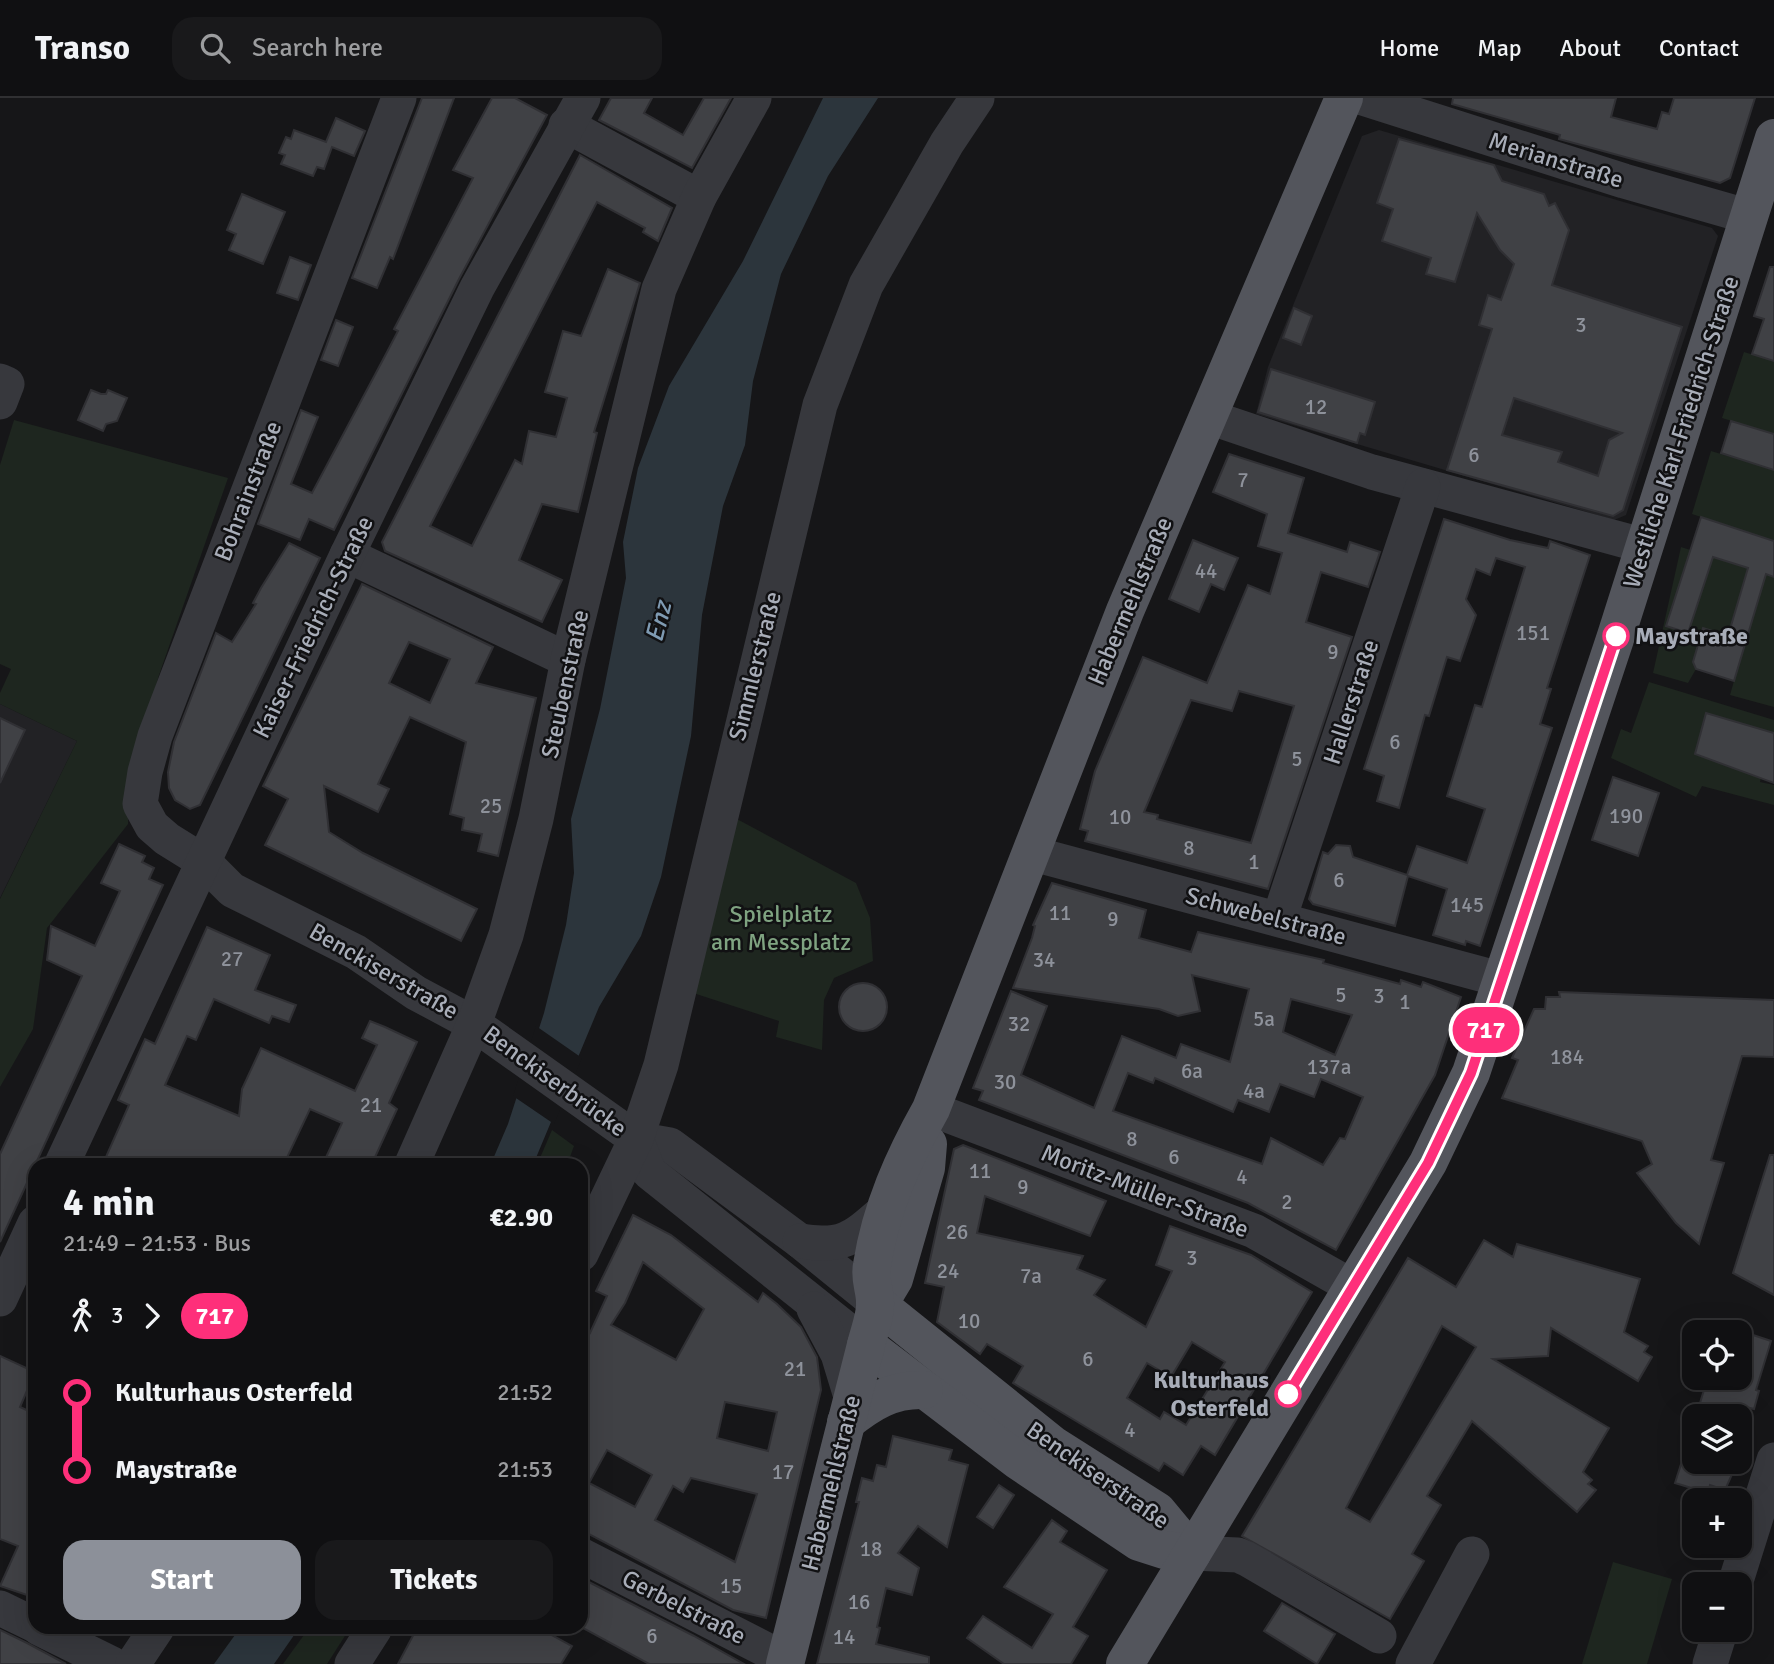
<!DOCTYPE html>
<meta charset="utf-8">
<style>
:root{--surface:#101012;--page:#19191b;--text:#f1f3f6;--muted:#9c9d9f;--line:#303032;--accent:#8c9099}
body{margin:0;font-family:Signika,sans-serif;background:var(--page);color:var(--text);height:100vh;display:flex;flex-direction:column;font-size:26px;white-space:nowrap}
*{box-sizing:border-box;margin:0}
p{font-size:23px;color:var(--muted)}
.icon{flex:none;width:38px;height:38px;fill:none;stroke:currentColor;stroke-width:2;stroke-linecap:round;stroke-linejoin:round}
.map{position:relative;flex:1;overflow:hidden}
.side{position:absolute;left:28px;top:1060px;width:560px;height:476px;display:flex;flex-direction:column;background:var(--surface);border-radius:21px;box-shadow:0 7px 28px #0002,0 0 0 2px var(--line)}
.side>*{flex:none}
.badge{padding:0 14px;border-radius:23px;font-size:24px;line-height:46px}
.controls{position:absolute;left:1682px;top:1222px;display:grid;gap:14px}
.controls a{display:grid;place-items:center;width:70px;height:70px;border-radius:14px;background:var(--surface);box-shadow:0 7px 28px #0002,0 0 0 2px var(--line);font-size:35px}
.map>.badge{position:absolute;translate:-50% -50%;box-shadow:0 0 0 4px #fff}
.legs{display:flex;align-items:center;gap:10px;height:77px;padding:0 35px;font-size:23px}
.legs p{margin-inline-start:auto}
.head{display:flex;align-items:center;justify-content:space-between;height:119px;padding:0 35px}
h1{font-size:38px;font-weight:800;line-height:52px}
.button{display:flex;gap:14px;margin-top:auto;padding:14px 35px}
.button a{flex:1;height:80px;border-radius:21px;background:var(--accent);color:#fff;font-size:28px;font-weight:800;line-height:80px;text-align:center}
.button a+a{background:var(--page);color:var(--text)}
ul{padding:0 35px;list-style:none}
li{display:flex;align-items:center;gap:24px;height:77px;font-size:26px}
li i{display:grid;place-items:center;width:10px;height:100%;margin:0 9px;background:currentColor}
li i::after{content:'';width:18px;height:18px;margin:-9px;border:5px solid;border-radius:50%;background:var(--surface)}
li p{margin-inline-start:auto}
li:first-child i{background:linear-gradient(#0000 50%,currentColor 0)}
li:last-child i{background:linear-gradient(currentColor 50%,#0000 0)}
header{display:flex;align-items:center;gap:42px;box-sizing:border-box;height:98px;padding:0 35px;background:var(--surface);border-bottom:2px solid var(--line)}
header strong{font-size:33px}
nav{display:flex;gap:38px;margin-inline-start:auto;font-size:24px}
.search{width:490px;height:63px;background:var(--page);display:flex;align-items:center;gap:18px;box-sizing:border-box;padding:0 24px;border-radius:21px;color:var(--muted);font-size:26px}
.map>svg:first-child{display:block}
.built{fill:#222225}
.green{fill:#1e261f}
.water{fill:#2c353c}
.pier{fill:#161618}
.building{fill:#404145;stroke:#303034;stroke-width:2;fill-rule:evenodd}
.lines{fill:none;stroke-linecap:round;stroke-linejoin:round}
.minor{stroke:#37383d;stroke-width:35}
.major{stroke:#53555c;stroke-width:38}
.line-1-casing{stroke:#fff;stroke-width:16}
.line-1{stroke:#fe2f7a;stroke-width:10}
.stop-1-dot{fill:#fff;stroke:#fe2f7a;stroke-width:3.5}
.labels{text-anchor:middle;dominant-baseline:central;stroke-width:5;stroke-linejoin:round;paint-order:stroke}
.number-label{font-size:21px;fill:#8e929b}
.street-label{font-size:24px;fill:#a8adb8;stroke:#111113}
.stop-label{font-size:24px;font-weight:bold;fill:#a8adb8;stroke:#111113;text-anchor:start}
.park-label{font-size:24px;fill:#7fa381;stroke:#111113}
.water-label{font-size:26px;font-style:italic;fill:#7f9bb3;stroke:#111113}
</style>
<header>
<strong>Transo</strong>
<div class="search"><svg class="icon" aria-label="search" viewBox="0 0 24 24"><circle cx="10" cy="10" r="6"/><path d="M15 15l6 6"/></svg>Search here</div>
<nav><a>Home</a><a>Map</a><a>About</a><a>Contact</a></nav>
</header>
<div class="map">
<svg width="1774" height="1566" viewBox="0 0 1774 1566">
<rect width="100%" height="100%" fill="#161618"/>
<g class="built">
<path d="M1379 32 1712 130 1718 138 1626 417 1614 422 1256 316 1268 269 1362 38Z"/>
<path d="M0 606 77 643 0 800Z"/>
</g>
<g class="green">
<path d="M1744 254 1774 263V336L1722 320Z"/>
<path d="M14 322 228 380 159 577 128 685V726L47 830 33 931 0 989V801L77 643 0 606V595L11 571 0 566V367Z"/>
<path d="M1711 353 1774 372V443L1692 416Z"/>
<path d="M1681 449 1774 479V609L1730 597 1734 583 1701 538 1693 564 1696 571 1688 585 1653 575Z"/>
<path d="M1649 584 1774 622V638L1725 620 1696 656 1728 666 1729 669 1731 667 1762 676 1760 684 1774 687V707L1702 688 1696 699 1611 660 1621 631 1631 635Z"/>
<path d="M735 720 856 785 870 820 873 863 834 880 824 902 822 952 776 939 779 923 687 893Z"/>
<path d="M552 1032 574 1048 567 1067H537Z"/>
<path d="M1613 1464 1672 1481 1647 1566H1582Z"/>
<path d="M309 1530H350L327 1566H283Z"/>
</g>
<g class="water">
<path d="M823 0H878L828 78 781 176 753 283 745 347 723 408 702 517 691 638 661 779 641 838 599 909 533 1067 490 1068 508 1026 544 915 566 827 574 775 571 721 600 611 626 480 623 444 638 370 669 288 743 163Z"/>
<path d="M240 1530H299L274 1566H214Z"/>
</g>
<path class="pier" d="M536 928 582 960 554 1026 513 998Z"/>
<g class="building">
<path d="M422 0H454L393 161 390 159 377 190 352 180Z"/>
<path d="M492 0H515L547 17 459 181 334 432 309 421 300 442 258 426 301 312 318 319 291 386 312 395 386 256 398 233 394 231 473 80 453 72Z"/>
<path d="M611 0H652L644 15 683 37 704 0H731L692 70 599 22Z"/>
<path d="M1453 0H1616L1611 19 1657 31 1662 14 1669 16 1674 0H1755L1730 80 1720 85 1559 41 1560 37 1452 6Z"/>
<path d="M336 20 365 33 354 58 332 49 324 71 317 69 313 78 281 66 285 57 279 55 286 39 291 41 294 32 326 44Z"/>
<path d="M1399 41 1494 67 1502 83 1544 96 1549 108 1555 105 1569 132 1552 187 1682 229 1623 412 1613 418 1447 372 1492 231 1479 227 1488 197 1501 202 1514 166 1500 152 1477 115 1455 184 1426 176 1431 160 1382 143 1393 111 1377 105ZM1514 300 1622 335 1609 342 1598 378 1558 364 1562 354 1502 337Z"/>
<path d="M580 57 672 110 658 143 643 134 645 130 597 104 430 428 472 448 515 362 522 366 529 333 556 339 567 300 545 294 563 233 581 238 608 171 640 185 594 334 597 335 578 414 542 406 519 462 562 482 542 524 385 453 382 444Z"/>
<path d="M242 96 285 114 263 166 229 152 236 136 227 132Z"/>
<path d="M290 159 311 167 298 202 277 195Z"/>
<path d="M1770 169H1774V263L1752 256 1764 221 1754 218Z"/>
<path d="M1294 210 1312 218 1301 247 1283 240Z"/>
<path d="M336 222 353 229 338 268 321 262Z"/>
<path d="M1271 271 1375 304 1365 337 1360 335 1357 345 1258 314Z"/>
<path d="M91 292 101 296H106L108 292 127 300 117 323 106 326 103 333 78 322Z"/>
<path d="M1731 323 1774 336V372L1721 355Z"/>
<path d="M1229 356 1304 380 1288 435 1347 454 1350 444 1380 454 1368 489 1321 474 1306 524 1352 539 1268 791 1085 743 1088 733 1080 731 1095 673 1143 559 1207 585 1248 487 1270 496 1282 455 1258 448 1267 416 1213 394ZM1239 593 1294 608 1251 745 1157 721 1158 717 1144 714 1191 602 1232 613Z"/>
<path d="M1701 419 1774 443V479L1766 476 1734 583 1696 571 1693 564 1703 530 1728 538 1748 470 1713 459 1688 535 1666 528Z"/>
<path d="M1444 421 1510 442 1548 450 1550 443 1590 457 1547 590 1551 591 1540 626 1552 630 1480 848 1466 843 1465 847 1433 837 1447 791 1408 778 1395 828 1313 806 1309 801 1323 754 1328 756 1336 747 1350 748 1353 759 1407 777 1417 748 1467 765 1485 711 1447 698 1475 607 1482 609 1525 469 1496 460 1490 477 1476 471 1466 501 1476 517 1460 563 1447 559 1429 618 1425 617 1399 710 1377 703 1384 678 1364 671Z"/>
<path d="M1193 442 1238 460 1224 492 1211 486 1199 514 1169 501Z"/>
<path d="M289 445 320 460 200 707 190 711 175 702 169 690 168 674 174 644 216 535 232 544 256 506 253 505 261 490Z"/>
<path d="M362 486 493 549 476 585 536 600 498 758 478 753 482 736 462 732 464 720 450 716 466 644 410 619 378 686 389 691 378 714 324 688 329 734 363 755 477 811 461 843 265 747 288 701 263 688ZM409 544 450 561 430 605 389 585Z"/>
<path d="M1706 615 1774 635V685L1695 656Z"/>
<path d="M0 620 25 632 0 685Z"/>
<path d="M1613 679 1659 695 1638 758 1592 742Z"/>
<path d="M119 746 145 758 142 764 154 770 149 781 163 787 0 1144V1056L82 878 47 862 51 828 95 848 120 793 101 785Z"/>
<path d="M1052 785 1146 812 1139 840 1191 854 1198 834 1324 862 1323 865 1400 886 1401 882 1421 889 1423 884 1461 899 1435 977 1336 1152 1248 1105 979 1002 983 993 973 990 1011 893 1047 908 1021 977 1094 1010 1122 938 1176 960 1181 946 1230 964 1249 891 1192 877 1200 913 1178 918 1159 911 1013 890 1032 840 1035 828 1033 827ZM1291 901 1352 917 1335 957 1283 934ZM1128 975 1153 985 1155 980 1233 1014 1238 1002 1269 1014 1280 986 1314 999 1321 981 1363 999 1345 1041 1340 1040 1323 1067 1271 1040 1262 1066 1113 1013Z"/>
<path d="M207 829 270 857 255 892 296 907 289 924 272 918 269 925 214 901 196 942 187 938 165 987 239 1018 242 991 261 950 355 993 377 947 362 940 370 923 385 929 417 944 389 1005 397 1011 371 1068H322L342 1025 310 1011 283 1068H102L129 1007 118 1002 145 941 155 946Z"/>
<circle cx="863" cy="909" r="24"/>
<path d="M1559 894 1774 902V959L1742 958 1711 1062 1724 1065 1699 1146 1676 1125 1637 1075 1652 1066 1642 1043 1502 1000 1518 962 1512 960 1534 911H1545L1546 899H1560Z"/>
<path d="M963 1047 1106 1103 1090 1138 985 1098 977 1135 1083 1158 1077 1171 1105 1182 1094 1197 1146 1229 1172 1173 1156 1167 1170 1128 1251 1157 1312 1194 1215 1357 1201 1348 1183 1377 1164 1365 1159 1373 1013 1285 1023 1268 987 1246 980 1256 937 1224 944 1189 925 1185 954 1051ZM1192 1244 1225 1264 1186 1327 1164 1314 1160 1321 1127 1300 1147 1265 1171 1279Z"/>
<path d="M1770 1057H1774V1197L1733 1175Z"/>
<path d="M633 1117 671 1137 758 1204 763 1195 777 1206 801 1229 817 1259 821 1292 766 1520 733 1512 581 1432V1230L590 1235 607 1198 596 1193ZM643 1164 704 1211 676 1262 611 1227 625 1205ZM725 1304 777 1314 768 1353 717 1340ZM607 1352 652 1377 635 1409 589 1385ZM691 1380 757 1396 735 1464 655 1422 673 1388 683 1394Z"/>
<path d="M1484 1142 1513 1159 1517 1146 1640 1181 1624 1234 1648 1248 1644 1254 1652 1259 1638 1283 1551 1230 1548 1258 1493 1261 1609 1330 1583 1374 1592 1382 1588 1386 1596 1392 1577 1414 1472 1323 1427 1398 1441 1407 1412 1456 1424 1463 1390 1521 1242 1438 1408 1160 1456 1189ZM1442 1228 1476 1249 1370 1424 1346 1410Z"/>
<path d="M1750 1236 1771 1243 1756 1292 1759 1293 1754 1311 1750 1310 1748 1318H1696L1708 1279H1740V1241L1747 1244Z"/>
<path d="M0 1258 35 1274 20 1309 35 1316V1487L30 1498 0 1488 18 1448 0 1441Z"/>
<path d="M893 1338 952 1352 949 1362 968 1367 947 1449 918 1428 898 1455 919 1470 912 1497 886 1490 877 1529 880 1530 876 1546 929 1559V1566H817L859 1404H856L862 1380 873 1383 877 1367 886 1369Z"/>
<path d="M1682 1363H1738L1725 1392 1710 1387 1708 1395 1675 1385Z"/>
<path d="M999 1387 1014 1397 993 1430 977 1419Z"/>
<path d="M1052 1422 1067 1433 1060 1444 1107 1472 1073 1529 1088 1538 1071 1566H1004L967 1540 983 1518 1032 1550 1053 1516 1004 1489Z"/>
<path d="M581 1480 694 1538 744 1566H649L581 1529Z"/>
<path d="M1282 1505 1335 1536 1317 1566 1264 1533Z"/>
<path d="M417 1530H539L572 1548 561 1566H398Z"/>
<path d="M0 1532 27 1545 66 1566H0Z"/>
</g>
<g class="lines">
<g class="minor">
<path d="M399 0 155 638 145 674 140 706 152 728 167 741 204 764 232 792 356 854 416 895 474 926 636 1041 670 1047 800 1143 875 1204"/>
<path d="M1363 0 1624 83 1750 119"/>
<path d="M566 27 699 99"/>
<path d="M0 283 7 286 0 304"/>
<path d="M1209 319 1372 374 1645 448"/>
<path d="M347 457 568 562"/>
<path d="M1030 755 1503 882"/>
<path d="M1279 821 1423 388"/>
<path d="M931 1011 1254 1133 1353 1189"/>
<path d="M636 1041 649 1074 866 1247"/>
<path d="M61 1068 347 457 477 190 583 0"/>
<path d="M411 1068 474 926 506 837 536 721 568 562 659 191 699 99 754 0"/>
<path d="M800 1143C843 1150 853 1140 884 1113"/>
<path d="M581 1156 636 1041 661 967 820 307 866 187 947 45 977 0"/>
<path d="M0 1201 35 1125"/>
<path d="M814 1211 838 1256 852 1302"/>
<path d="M1192 1455 1238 1457 1247 1461 1379 1538"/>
<path d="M581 1457 786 1562"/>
<path d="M1735 1486 1774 1362"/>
<path d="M0 1510 35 1527"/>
<path d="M39 1530 112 1566"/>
<path d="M133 1566 157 1530"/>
<path d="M352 1566 375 1530"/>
<path d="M1413 1566 1472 1456"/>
<path d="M1710 1566 1721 1531"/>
</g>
<g class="major">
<path d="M885 1196 894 1181 926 1070 928 1046"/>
<path d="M875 1204 1053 1347 1157 1413 1192 1455"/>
<path d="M866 1247 1017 1362 1139 1444 1164 1452 1192 1455"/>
<path d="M846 1324C871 1304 892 1291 924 1292"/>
<path d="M785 1566 866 1247C869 1234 876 1217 875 1204 875 1191 869 1181 872 1167 881 1110 903 1061 931 1011L1125 513 1344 0"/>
<path d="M1125 1566 1428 1065 1471 975 1616 538 1774 40"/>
</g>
</g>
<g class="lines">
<defs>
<path id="line-1" d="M1288 1296 1428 1065 1471 975 1616 538"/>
</defs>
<use href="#line-1" class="line-1-casing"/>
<use href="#line-1" class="line-1"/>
</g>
<g class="stop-1-dot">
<circle cx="1616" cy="538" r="12"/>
<circle cx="1288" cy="1296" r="12"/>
</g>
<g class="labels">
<g class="number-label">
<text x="1581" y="227">3</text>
<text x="1316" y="309">12</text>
<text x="1474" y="357">6</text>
<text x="1243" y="382">7</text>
<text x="1206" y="473">44</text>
<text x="1533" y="535">151</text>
<text x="1333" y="554">9</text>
<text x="1395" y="644">6</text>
<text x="1297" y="661">5</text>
<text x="491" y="708">25</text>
<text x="1626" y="718">190</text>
<text x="1120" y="719">10</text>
<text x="1189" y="750">8</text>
<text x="1254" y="764">1</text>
<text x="1339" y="782">6</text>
<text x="1467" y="807">145</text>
<text x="1060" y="815">11</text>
<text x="1113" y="821">9</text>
<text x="232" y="861">27</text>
<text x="1044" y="862">34</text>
<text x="1341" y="897">5</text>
<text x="1379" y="898">3</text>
<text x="1405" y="904">1</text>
<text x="1264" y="921">5a</text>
<text x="1019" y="926">32</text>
<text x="1567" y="959">184</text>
<text x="1329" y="969">137a</text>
<text x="1192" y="973">6a</text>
<text x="1005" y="984">30</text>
<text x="1254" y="993">4a</text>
<text x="371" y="1007">21</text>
<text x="1132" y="1041">8</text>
<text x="1174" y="1059">6</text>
<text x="980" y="1073">11</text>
<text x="1242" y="1079">4</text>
<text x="1023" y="1089">9</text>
<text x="1287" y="1104">2</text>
<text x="957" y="1134">26</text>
<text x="1192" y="1160">3</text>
<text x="948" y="1173">24</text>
<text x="1031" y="1178">7a</text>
<text x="969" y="1223">10</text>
<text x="1088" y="1261">6</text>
<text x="795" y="1271">21</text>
<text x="1130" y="1332">4</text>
<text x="783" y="1374">17</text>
<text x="871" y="1451">18</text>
<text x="731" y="1488">15</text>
<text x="859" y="1504">16</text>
<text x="652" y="1538">6</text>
<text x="844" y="1539">14</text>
</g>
<g class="street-label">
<text transform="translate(1556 62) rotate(17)">Merianstraße</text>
<text transform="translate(1681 334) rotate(-72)">Westliche Karl-Friedrich-Straße</text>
<text transform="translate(248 393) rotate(-69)">Bohrainstraße</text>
<text transform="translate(1130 503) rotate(-67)">Habermehlstraße</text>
<text transform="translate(313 529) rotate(-64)">Kaiser-Friedrich-Straße</text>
<text transform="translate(755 568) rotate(-76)">Simmlerstraße</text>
<text transform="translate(565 586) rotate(-78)">Steubenstraße</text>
<text transform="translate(1351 604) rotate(-72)">Hallerstraße</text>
<text transform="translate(1266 818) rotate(15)">Schwebelstraße</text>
<text transform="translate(384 873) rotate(30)">Benckiserstraße</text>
<text transform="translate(555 983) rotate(36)">Benckiserbrücke</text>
<text transform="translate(1145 1093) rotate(21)">Moritz-Müller-Straße</text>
<text transform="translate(1098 1377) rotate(35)">Benckiserstraße</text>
<text transform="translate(831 1385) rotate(-76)">Habermehlstraße</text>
<text transform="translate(684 1509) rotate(27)">Gerbelstraße</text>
</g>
<g class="stop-label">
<text x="1635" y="538">Maystraße</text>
<text x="1269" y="1282" text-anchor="end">Kulturhaus<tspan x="1269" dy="28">Osterfeld</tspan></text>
</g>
<g class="park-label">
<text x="781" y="816">Spielplatz<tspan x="781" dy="28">am Messplatz</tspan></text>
</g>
<g class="water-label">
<text transform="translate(659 524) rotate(-76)">Enz</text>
</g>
</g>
</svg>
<div class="controls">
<a><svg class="icon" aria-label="locate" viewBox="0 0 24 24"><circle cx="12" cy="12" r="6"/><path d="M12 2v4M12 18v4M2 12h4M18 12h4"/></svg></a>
<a><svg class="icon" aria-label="layers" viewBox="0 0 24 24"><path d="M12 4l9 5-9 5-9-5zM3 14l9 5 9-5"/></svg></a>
<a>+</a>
<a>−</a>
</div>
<b class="badge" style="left:1486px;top:932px;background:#fe2f7a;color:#fff">717</b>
<section class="side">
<div class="head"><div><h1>4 min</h1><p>21:49 – 21:53 · Bus</p></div><b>€2.90</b></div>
<div class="legs"><svg class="icon" aria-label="walk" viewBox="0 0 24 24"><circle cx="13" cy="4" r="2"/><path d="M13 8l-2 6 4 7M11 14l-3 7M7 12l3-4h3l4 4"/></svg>3<svg class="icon" aria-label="forward" viewBox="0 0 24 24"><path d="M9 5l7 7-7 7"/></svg><b class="badge" style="background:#fe2f7a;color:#fff">717</b></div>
<ul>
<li><i style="color:#fe2f7a"></i><b>Kulturhaus Osterfeld</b><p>21:52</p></li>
<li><i style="color:#fe2f7a"></i><b>Maystraße</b><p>21:53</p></li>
</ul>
<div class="button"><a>Start</a><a>Tickets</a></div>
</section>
</div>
